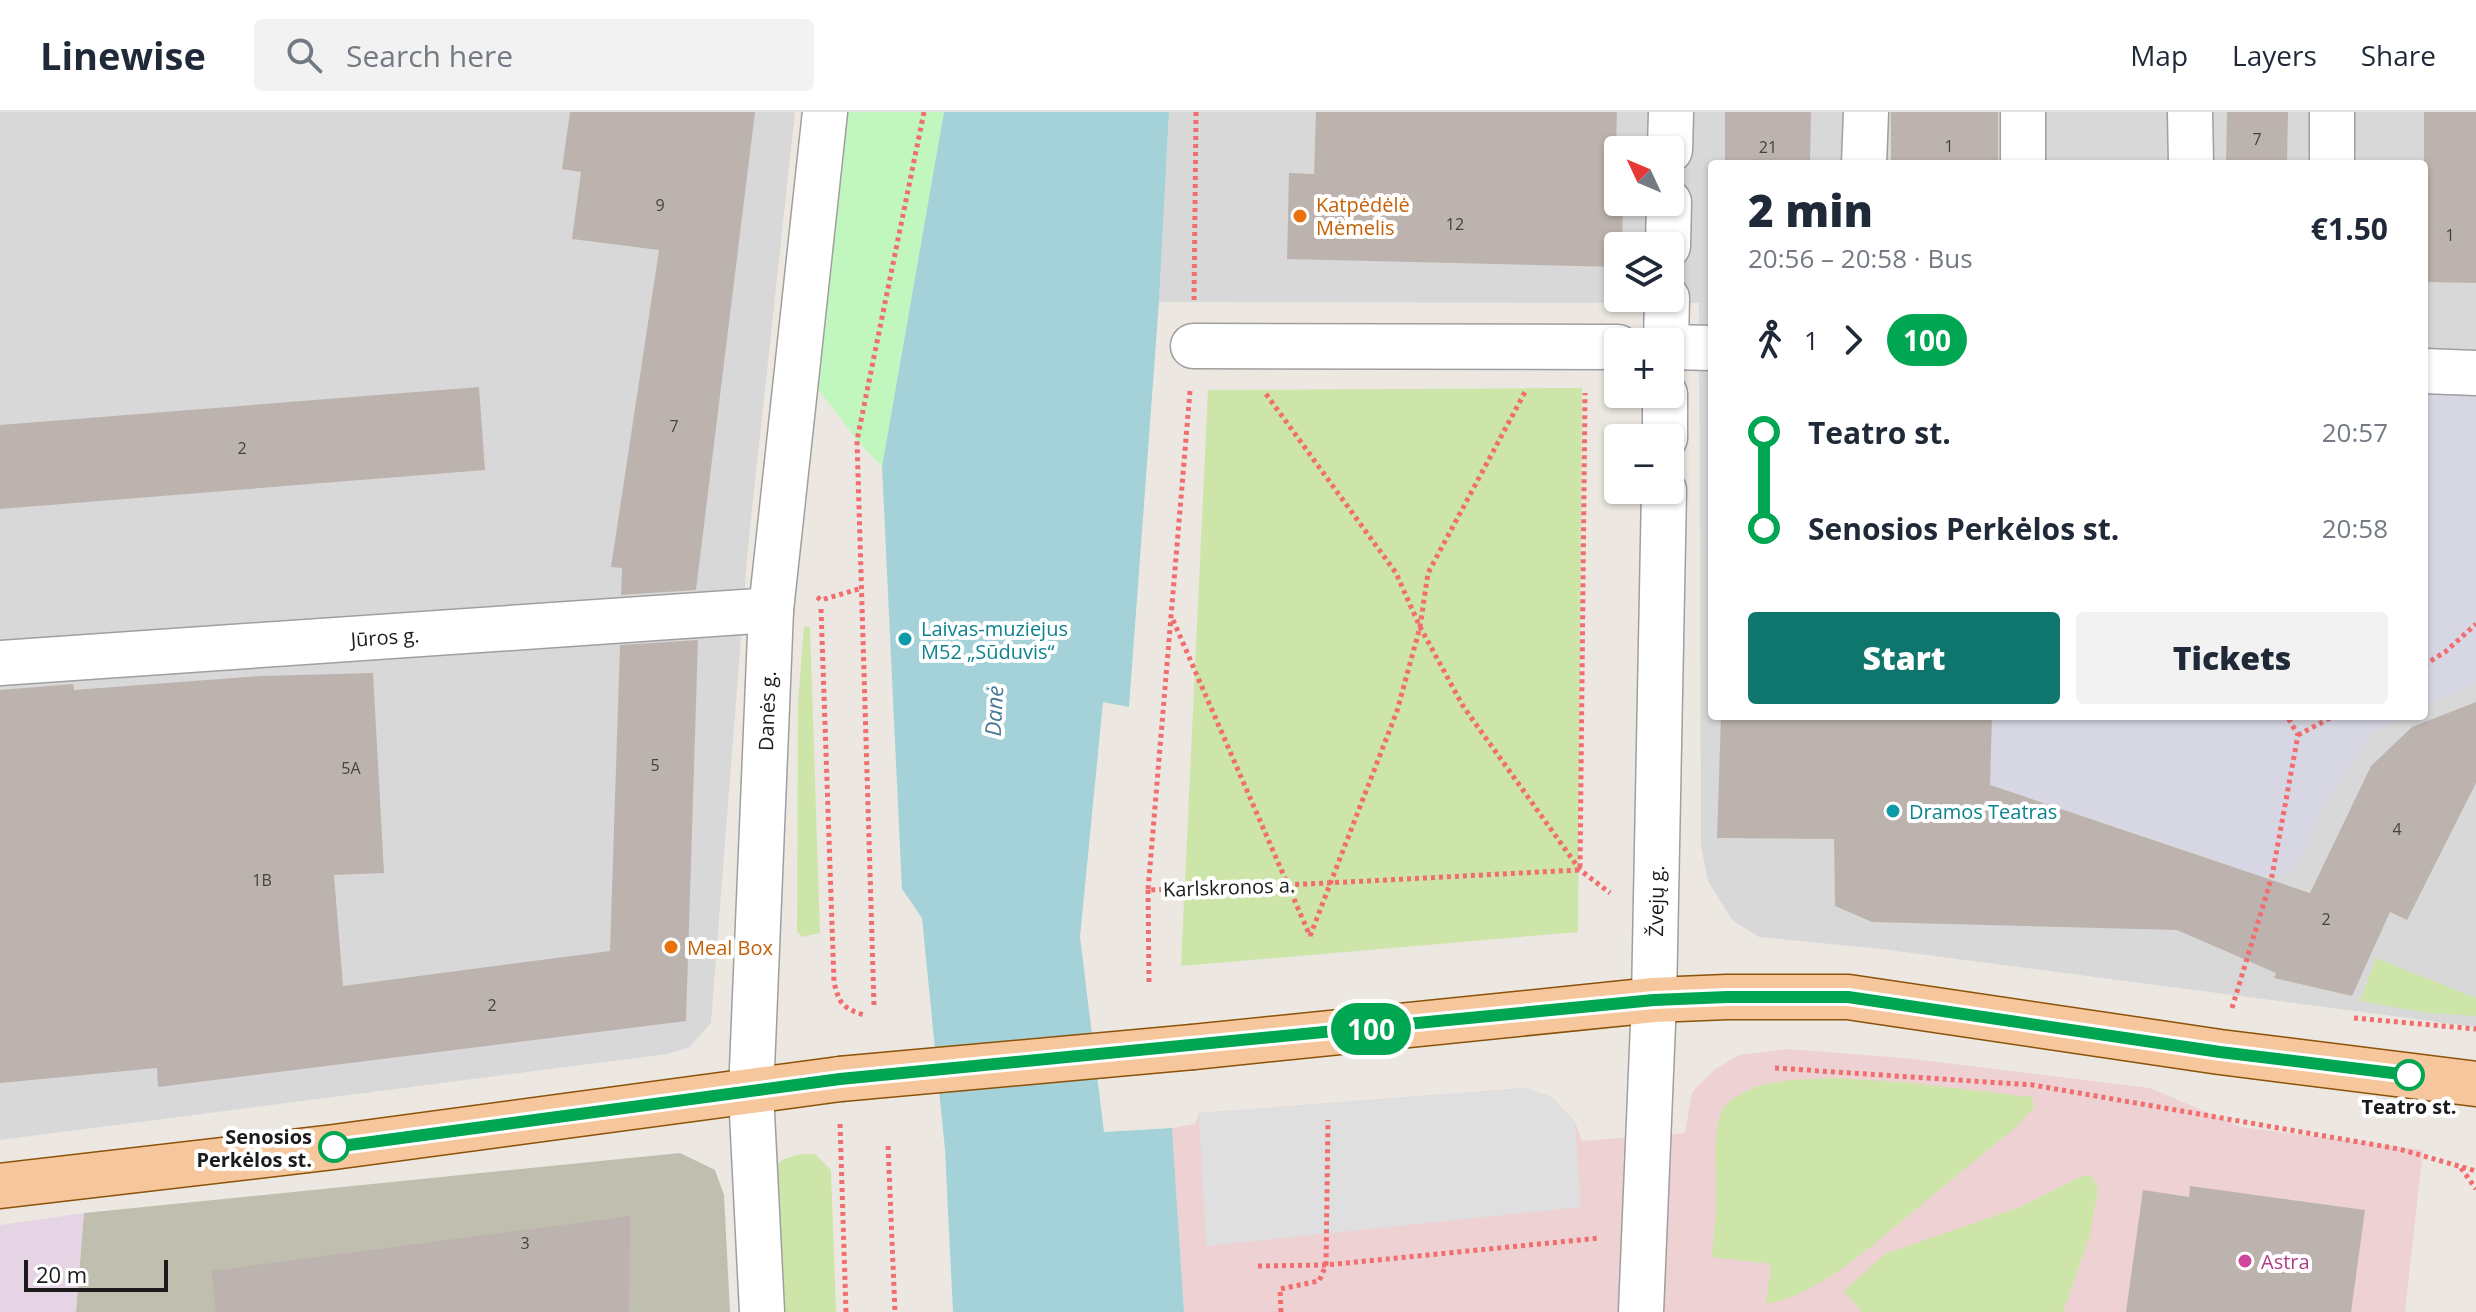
<!DOCTYPE html>
<meta charset="utf-8">
<style>
:root{--surface:#fff;--page:#f2f2f3;--text:#1f2937;--muted:#747a83;--line:#e0e1e3;--accent:#0f766e}
body{margin:0;font-family:"Open Sans",sans-serif;background:var(--page);color:var(--text);height:100vh;display:flex;flex-direction:column;font-size:30px;white-space:nowrap}
*{box-sizing:border-box;margin:0}
p{font-size:26px;color:var(--muted)}
.icon{flex:none;width:44px;height:44px;fill:none;stroke:currentColor;stroke-width:2;stroke-linecap:round;stroke-linejoin:round}
.map{position:relative;flex:1;overflow:hidden}
.drawer{position:absolute;left:1708px;top:48px;width:720px;height:560px;display:flex;flex-direction:column;background:var(--surface);border-radius:8px;box-shadow:0 2px 6px #0004}
.drawer>*{flex:none}
.badge{padding:0 16px;border-radius:26px;font-size:28px;line-height:52px}
.needle{width:52px;rotate:314deg}
.controls{position:absolute;left:1604px;top:24px;display:grid;gap:16px}
.controls a{display:grid;place-items:center;width:80px;height:80px;border-radius:8px;background:var(--surface);box-shadow:0 2px 6px #0004;font-size:40px}
.scale{position:absolute;left:24px;bottom:20px;width:144px;box-sizing:border-box;padding-left:8px;border:4px solid #1b1b1b;border-top:0;font-size:22px;line-height:28px;white-space:nowrap;color:#1b1b1b;-webkit-text-stroke:6px #fff;paint-order:stroke}
.map>.badge{position:absolute;translate:-50% -50%;box-shadow:0 0 0 4px #fff}
.legs{display:flex;align-items:center;gap:12px;height:88px;padding:0 40px;font-size:26px}
.legs p{margin-inline-start:auto}
.summary{display:flex;align-items:center;justify-content:space-between;height:136px;padding:0 40px}
h1{font-size:44px;font-weight:800;line-height:60px}
.action{display:flex;gap:16px;margin-top:auto;padding:16px 40px}
.action a{flex:1;height:92px;border-radius:8px;background:var(--accent);color:#fff;font-size:32px;font-weight:800;line-height:92px;text-align:center}
.action a+a{background:var(--page);color:var(--text)}
ul{padding:0 40px;list-style:none}
li{display:flex;align-items:center;gap:28px;height:96px;font-size:30px}
li i{display:grid;place-items:center;width:12px;height:100%;margin:0 10px;background:currentColor}
li i::after{content:'';width:20px;height:20px;margin:-10px;border:6px solid;border-radius:50%;background:var(--surface)}
li p{margin-inline-start:auto}
li:first-child i{background:linear-gradient(#0000 50%,currentColor 0)}
li:last-child i{background:linear-gradient(currentColor 50%,#0000 0)}
header{display:flex;align-items:center;gap:48px;box-sizing:border-box;height:112px;padding:0 40px;background:var(--surface);border-bottom:2px solid var(--line)}
header strong{font-size:38px}
nav{display:flex;gap:44px;margin-inline-start:auto;font-size:28px}
.search{width:560px;height:72px;background:var(--page);display:flex;align-items:center;gap:20px;box-sizing:border-box;padding:0 28px;border-radius:8px;color:var(--muted);font-size:30px}
.map>svg:first-child{display:block}
.residential{fill:#d9d8d9;fill-rule:evenodd}
.commercial{fill:#edd1d3}
.industrial{fill:#e5d4e4}
.construction{fill:#c0beae}
.grass{fill:#cde5a9}
.park{fill:#c1f6bf}
.parking{fill:#dfdfdf}
.plaza{fill:#d6d7e2}
.water{fill:#a4d2d8}
.building{fill:#bdb3ae}
.lines{fill:none;stroke-linecap:round;stroke-linejoin:round}
.minor-casing{stroke:#9f9f9f;stroke-width:47}
.major-casing{stroke:#8b5208;stroke-width:47}
.path{stroke:#f16d6e;stroke-width:5;stroke-dasharray:4 4;stroke-linecap:butt}
.minor{stroke:#fff;stroke-width:44}
.major{stroke:#f6c69d;stroke-width:44}
.major-bridge-casing{stroke:#8b5208;stroke-width:47;stroke-linecap:butt}
.major-bridge{stroke:#f6c69d;stroke-width:44}
.line-1-casing{stroke:#fff;stroke-width:18}
.line-1{stroke:#00a651;stroke-width:12}
.food-dot{fill:#e8710a;stroke:#fff;stroke-width:3}
.culture-dot{fill:#0f9aa8;stroke:#fff;stroke-width:3}
.stop-1-dot{fill:#fff;stroke:#00a651;stroke-width:4}
.hotel-dot{fill:#d1479c;stroke:#fff;stroke-width:3}
.labels{text-anchor:middle;dominant-baseline:central;stroke-width:8;stroke-linejoin:round;paint-order:stroke}
.number-label{font-size:16px;fill:#444140}
.food-label{font-size:20px;fill:#c56008;stroke:#fff;text-anchor:start}
.culture-label{font-size:20px;fill:#0d838f;stroke:#fff;text-anchor:start}
.street-label{font-size:20px;fill:#1b1b1b;stroke:#fff}
.stop-label{font-size:20px;font-weight:bold;fill:#1b1b1b;stroke:#fff}
.hotel-label{font-size:20px;fill:#b23c85;stroke:#fff;text-anchor:start}
.water-label{font-size:22px;font-style:italic;fill:#487896;stroke:#fff}
</style>
<header>
<strong>Linewise</strong>
<div class="search"><svg class="icon" aria-label="search" viewBox="0 0 24 24"><circle cx="10" cy="10" r="6"/><path d="M15 15l6 6"/></svg>Search here</div>
<nav><a>Map</a><a>Layers</a><a>Share</a></nav>
</header>
<div class="map">
<svg width="2476" height="1200" viewBox="0 0 2476 1200">
<rect width="100%" height="100%" fill="#ece8e1"/>
<g class="residential">
<path d="M0 0H795L748 435 711 911 690 935 667 942 0 1028Z"/>
<path d="M1169 0H2476V915L1881 837 1759 825 1732 808 1708 769 1701 734 1699 191 1159 190ZM1618 38H1670V90H1618ZM1712 52H2424V604H1712ZM1618 134H1670V186H1618Z"/>
</g>
<path class="commercial" d="M1787 937 1904 946 2150 976 2241 1015 2423 1038 2405 1200H1184L1172 1016 1195 1012 1199 1001 1525 976 1552 985 1575 1010 1582 1029 1685 1021 1692 980 1714 958 1739 943Z"/>
<path class="industrial" d="M84 1101 76 1200H0V1113Z"/>
<path class="construction" d="M680 1041 715 1058 724 1083 730 1200H76L84 1101Z"/>
<g class="grass">
<path d="M1582 276 1578 820 1181 854 1208 278Z"/>
<path d="M804 515H810L820 821 802 825 797 819 798 590Z"/>
<path d="M2376 846 2476 886V904L2428 901 2360 889Z"/>
<path d="M1837 966 1911 971 2032 985 2034 995 2016 1015C1983 1042 1949 1070 1916 1097 1876 1130 1818 1184 1766 1192L1771 1152 1712 1145C1713 1127 1716 1108 1716 1090 1718 1064 1708 1007 1730 989 1759 965 1802 968 1837 966Z"/>
<path d="M801 1042H815L831 1058 836 1200H783L773 1055 784 1047Z"/>
<path d="M2083 1064H2092L2098 1077 2090 1123 2063 1200H1859L1861 1198 1843 1180 1885 1142 2020 1095Z"/>
</g>
<path class="park" d="M825 0H944L882 355 857 328 798 251Z"/>
<path class="parking" d="M1525 976 1552 985 1575 1010 1581 1095 1206 1134 1199 1001Z"/>
<g class="plaza">
<path d="M2424 267 2476 268V571L2424 595Z"/>
<path d="M1992 604H2406L2374 620 2327 687 2295 758 2272 764 2256 763 1990 673Z"/>
</g>
<path class="water" d="M944 0H1169L1159 190 1129 595 1103 590 1080 825 1104 1020 1172 1016 1184 1200H953L945 1038 922 806 902 777 882 355Z"/>
<g class="building">
<path d="M570 0H755L696 478 621 483 622 456 611 455 659 138 572 127 581 60 562 57Z"/>
<path d="M1316 0H1617L1615 69H1618V90H1623L1622 134H1618V155L1287 147 1289 61 1314 62Z"/>
<path d="M1725 0H1811L1810 52H1725Z"/>
<rect x="1891" y="0" width="107" height="52"/>
<path d="M2227 0H2288L2287 52H2226Z"/>
<path d="M2424 0H2476V171L2424 170Z"/>
<path d="M479 275 485 358 0 397V313Z"/>
<path d="M698 528 686 909 158 975 157 956 0 971V578L73 572 74 578 261 564 373 561 384 761 334 763 343 874 610 839 620 533Z"/>
<path d="M2476 590V671L2407 808 2390 800 2352 884 2274 866 2276 861 2177 818 1872 810 1835 794 1834 727 1717 726 1721 604H1992L1990 673 2310 781 2371 654 2412 615Z"/>
<path d="M2190 1074 2365 1098 2351 1200H2126L2143 1078 2189 1085Z"/>
<path d="M630 1104 629 1200H216L211 1159Z"/>
</g>
<g class="lines">
<defs>
<g id="minor">
<path d="M2190 0 2191 52"/>
<path d="M1670 38 1671 0"/>
<path d="M1864 52 1866 0"/>
<path d="M2023 52V0"/>
<path d="M2332 52V0"/>
<path d="M1668 134 1669 90"/>
<path d="M1666 230 1667 186"/>
<path d="M1193 234 1618 235"/>
<path d="M1670 235 1712 236"/>
<path d="M2424 259 2476 261"/>
<path d="M1665 326V282"/>
<path d="M0 551 771 498"/>
<path d="M762 1200 751 981 771 498 825 0"/>
<path d="M1641 1200 1654 888 1664 378"/>
</g>
<g id="major">
<path d="M1193 935 1654 888 1727 885H1848L2220 940 2476 972"/>
<path d="M0 1074 334 1035 840 967"/>
</g>
</defs>
<use href="#minor" class="minor-casing"/>
<use href="#major" class="major-casing"/>
<g class="path">
<path d="M1194 188 1196 0"/>
<path d="M1190 279 1148 778C1292 774 1436 765 1580 758L1585 281"/>
<path d="M1266 282 1396 461 1420 515 1463 594 1580 758 1610 781"/>
<path d="M817 485 821 488 862 476"/>
<path d="M821 497 834 870C839 891 842 896 864 903"/>
<path d="M1173 508 1310 824"/>
<path d="M2424 553 2445 540 2476 512"/>
<path d="M2298 623 2334 604"/>
<path d="M1148 778 1149 870"/>
<path d="M1310 824 1397 599 1420 515 1428 461 1525 280"/>
<path d="M874 893 857 328 924 0"/>
<path d="M2232 896 2272 764 2298 623 2287 604"/>
<path d="M2354 906 2476 917"/>
<path d="M1775 956 2033 973 2399 1037 2476 1059"/>
<path d="M840 1012 846 1200"/>
<path d="M888 1034 895 1200"/>
<path d="M2461 1056 2476 1077"/>
<path d="M1258 1154 1326 1153 1600 1126"/>
<path d="M1281 1200 1280 1177 1319 1169 1326 1153 1328 1008"/>
</g>
<use href="#minor" class="minor"/>
<use href="#major" class="major"/>
<defs>
<path id="major-bridge" d="M840 967 1193 935"/>
</defs>
<use href="#major-bridge" class="major-bridge-casing"/>
<use href="#major-bridge" class="major-bridge"/>
</g>
<g class="lines">
<defs>
<path id="line-1" d="M334 1035 840 967 1654 888 1727 885H1848L2220 940 2409 963"/>
</defs>
<use href="#line-1" class="line-1-casing"/>
<use href="#line-1" class="line-1"/>
</g>
<g class="food-dot">
<circle cx="1300" cy="104" r="8"/>
<circle cx="671" cy="835" r="8"/>
</g>
<g class="culture-dot">
<circle cx="905" cy="527" r="8"/>
<circle cx="1893" cy="699" r="8"/>
</g>
<g class="stop-1-dot">
<circle cx="2409" cy="963" r="14"/>
<circle cx="334" cy="1035" r="14"/>
</g>
<circle class="hotel-dot" cx="2245" cy="1149" r="8"/>
<g class="labels">
<g class="number-label">
<text x="2257" y="27">7</text>
<text x="1949" y="34">1</text>
<text x="1768" y="35">21</text>
<text x="660" y="93">9</text>
<text x="1455" y="112">12</text>
<text x="2450" y="123">1</text>
<text x="674" y="314">7</text>
<text x="242" y="336">2</text>
<text x="655" y="653">5</text>
<text x="351" y="656">5A</text>
<text x="2397" y="717">4</text>
<text x="262" y="768">1B</text>
<text x="2326" y="807">2</text>
<text x="492" y="893">2</text>
<text x="525" y="1131">3</text>
</g>
<g class="food-label">
<text x="1316" y="92">Katpėdėlė<tspan x="1316" dy="23">Mėmelis</tspan></text>
<text x="687" y="835">Meal Box</text>
</g>
<g class="culture-label">
<text x="921" y="516">Laivas-muziejus<tspan x="921" dy="23">M52 „Sūduvis“</tspan></text>
<text x="1909" y="699">Dramos Teatras</text>
</g>
<g class="street-label">
<text transform="translate(385 525) rotate(-4)">Jūros g.</text>
<text transform="translate(767 599) rotate(-88)">Danės g.</text>
<text transform="translate(1229 775) rotate(-2)">Karlskronos a.</text>
<text transform="translate(1656 789) rotate(-89)">Žvejų g.</text>
</g>
<g class="stop-label">
<text x="2409" y="994">Teatro st.</text>
<text x="312" y="1024" text-anchor="end">Senosios<tspan x="312" dy="23">Perkėlos st.</tspan></text>
</g>
<g class="hotel-label">
<text x="2261" y="1149">Astra</text>
</g>
<g class="water-label">
<text transform="translate(993 599) rotate(-87)">Danė</text>
</g>
</g>
</svg>
<div class="controls">
<a><svg class="needle" viewBox="-14 -14 28 28"><path d="M0-13l5 13h-10z" fill="#e53935"/><path d="M0 13l5-13h-10z" fill="#747a83"/></svg></a>
<a><svg class="icon" aria-label="layers" viewBox="0 0 24 24"><path d="M12 4l9 5-9 5-9-5zM3 14l9 5 9-5"/></svg></a>
<a>+</a>
<a>−</a>
</div>
<div class="scale">20 m</div>
<b class="badge" style="left:1371px;top:917px;background:#00a651;color:#fff">100</b>
<section class="drawer">
<div class="summary"><div><h1>2 min</h1><p>20:56 – 20:58 · Bus</p></div><b>€1.50</b></div>
<div class="legs"><svg class="icon" aria-label="walk" viewBox="0 0 24 24"><circle cx="13" cy="4" r="2"/><path d="M13 8l-2 6 4 7M11 14l-3 7M7 12l3-4h3l4 4"/></svg>1<svg class="icon" aria-label="forward" viewBox="0 0 24 24"><path d="M9 5l7 7-7 7"/></svg><b class="badge" style="background:#00a651;color:#fff">100</b></div>
<ul>
<li><i style="color:#00a651"></i><b>Teatro st.</b><p>20:57</p></li>
<li><i style="color:#00a651"></i><b>Senosios Perkėlos st.</b><p>20:58</p></li>
</ul>
<div class="action"><a>Start</a><a>Tickets</a></div>
</section>
</div>
